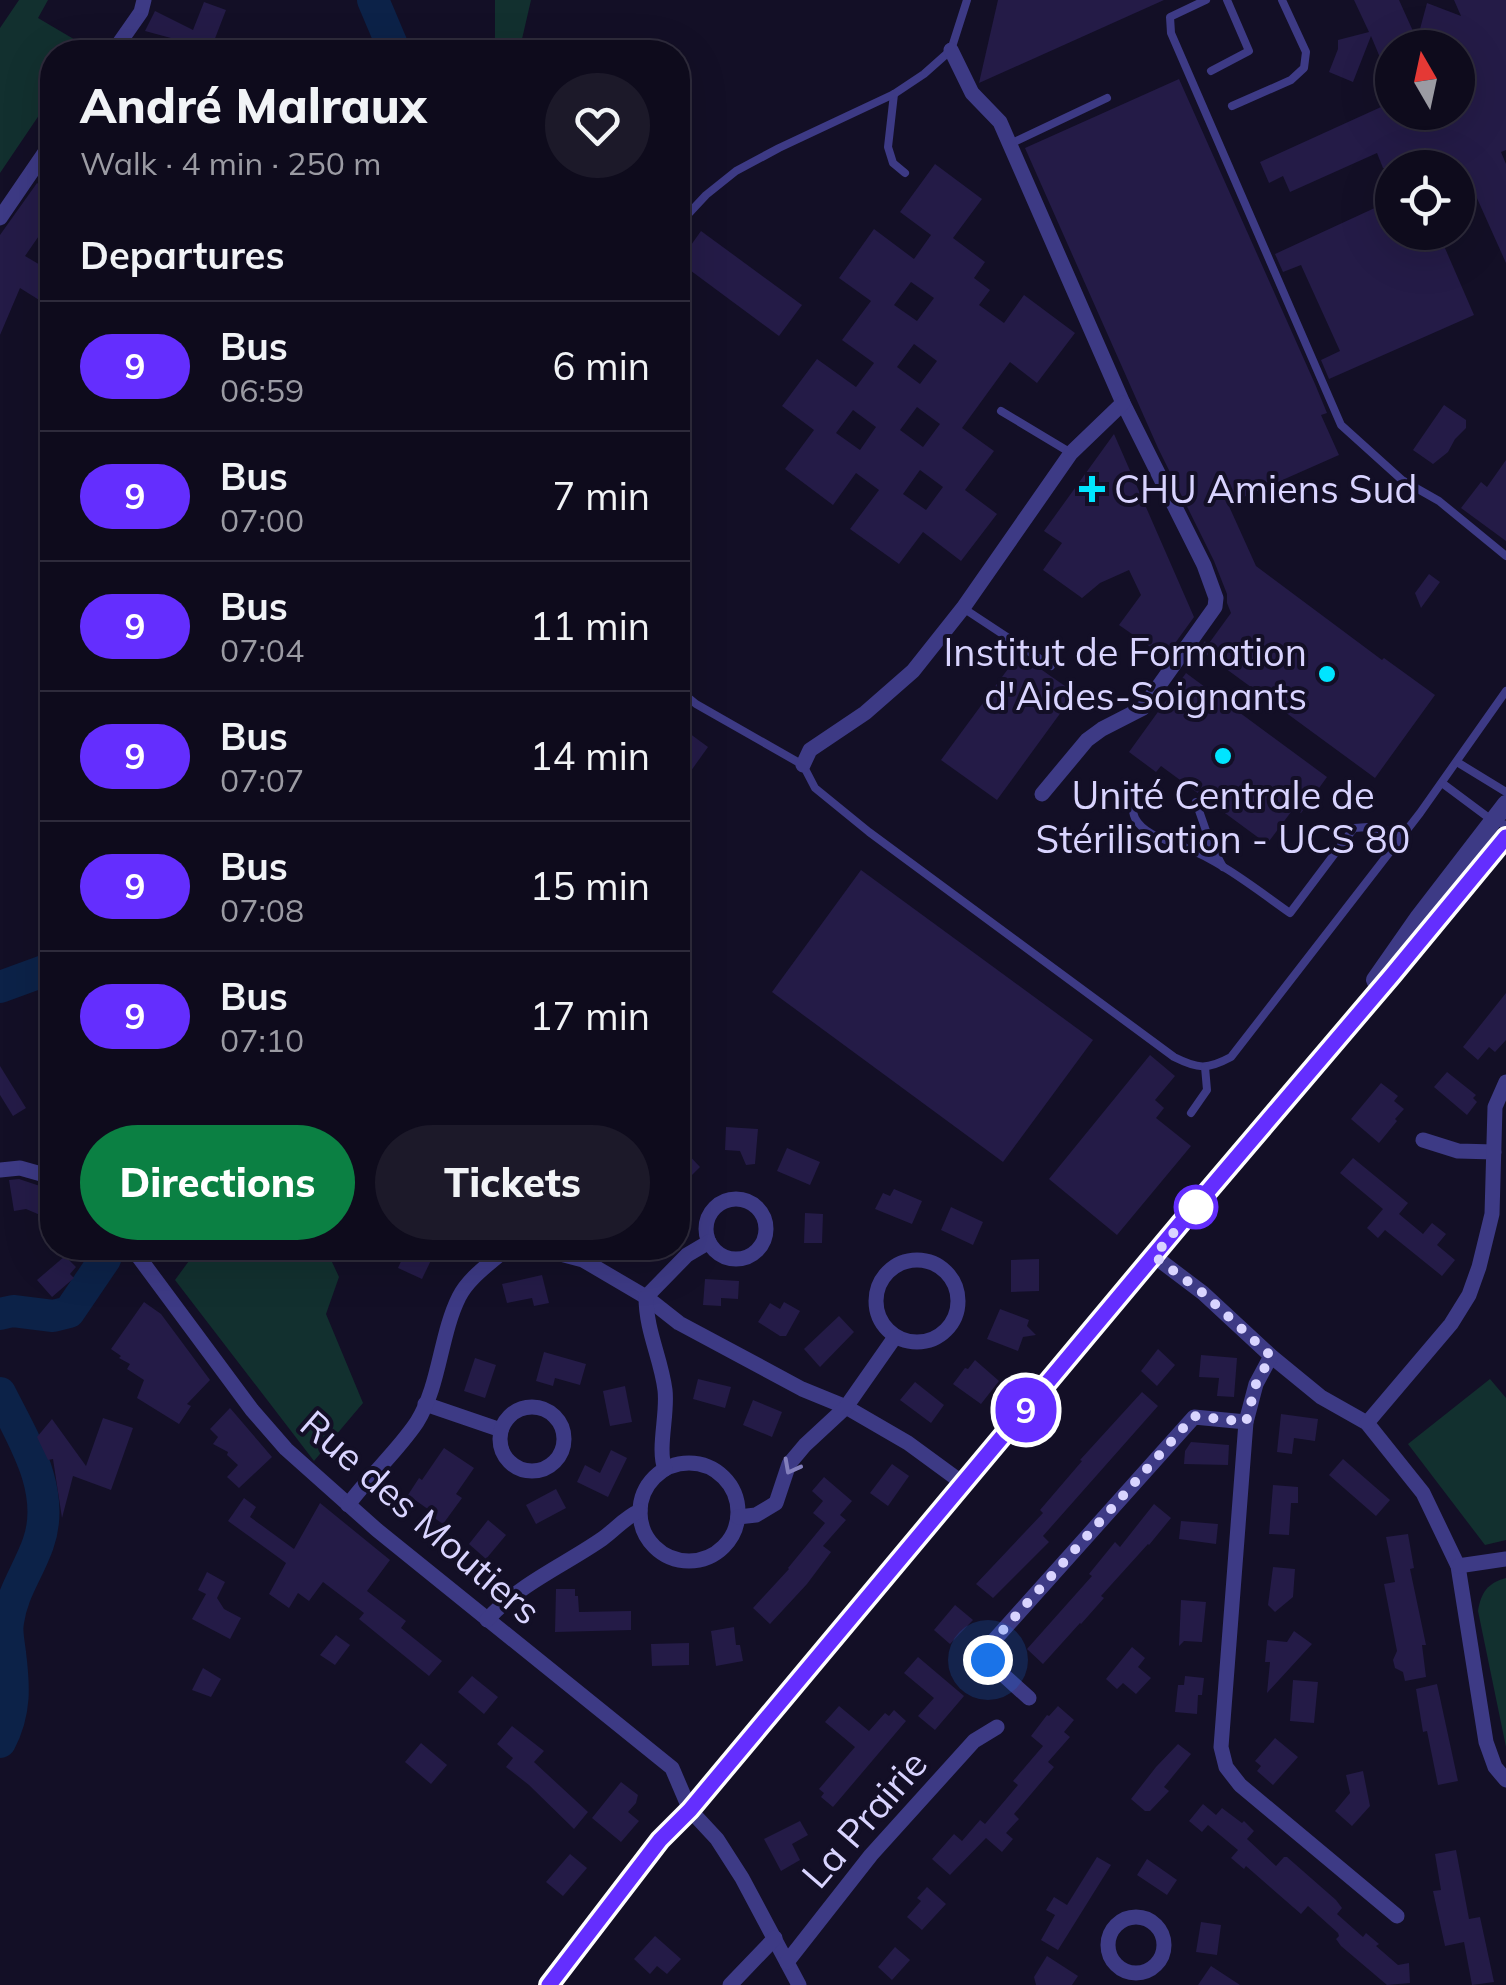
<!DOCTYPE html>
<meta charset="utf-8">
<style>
:root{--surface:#0e0b1c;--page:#1c1929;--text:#f1f3f6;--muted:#9b9ba3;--line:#2e2b3b;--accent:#0b8043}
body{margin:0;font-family:Mulish,sans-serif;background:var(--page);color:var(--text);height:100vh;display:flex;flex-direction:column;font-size:38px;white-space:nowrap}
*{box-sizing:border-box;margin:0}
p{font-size:32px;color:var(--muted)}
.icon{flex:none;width:55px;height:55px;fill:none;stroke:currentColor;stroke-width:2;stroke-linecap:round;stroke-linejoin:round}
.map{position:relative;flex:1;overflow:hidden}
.panel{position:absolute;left:40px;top:40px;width:650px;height:1220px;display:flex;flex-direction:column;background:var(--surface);border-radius:40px;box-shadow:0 10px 40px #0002,0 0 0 2px var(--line)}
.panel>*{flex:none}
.badge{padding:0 20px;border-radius:32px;font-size:35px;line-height:65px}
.needle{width:65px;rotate:351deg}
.tools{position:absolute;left:1375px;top:30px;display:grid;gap:20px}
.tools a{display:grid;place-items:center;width:100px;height:100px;border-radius:50%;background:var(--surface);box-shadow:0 10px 40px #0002,0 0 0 2px var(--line);font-size:50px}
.you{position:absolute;width:50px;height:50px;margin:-25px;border:8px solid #fff;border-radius:50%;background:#1a73e8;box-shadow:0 0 0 15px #1a73e833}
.map>.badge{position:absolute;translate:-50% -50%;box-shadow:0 0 0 5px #fff}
h2{padding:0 40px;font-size:38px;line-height:90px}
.round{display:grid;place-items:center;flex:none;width:105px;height:105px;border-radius:52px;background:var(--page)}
.head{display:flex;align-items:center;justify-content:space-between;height:170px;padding:0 40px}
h1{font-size:48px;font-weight:800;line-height:75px}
.button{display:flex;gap:20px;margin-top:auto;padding:20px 40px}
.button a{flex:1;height:115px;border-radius:60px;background:var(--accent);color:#fff;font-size:40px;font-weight:800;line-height:115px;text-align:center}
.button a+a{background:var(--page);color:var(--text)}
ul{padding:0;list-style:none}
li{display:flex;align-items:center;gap:30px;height:130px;padding:0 40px;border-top:2px solid var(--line)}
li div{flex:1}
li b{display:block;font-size:38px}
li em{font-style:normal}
li .badge{min-width:110px;font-weight:700;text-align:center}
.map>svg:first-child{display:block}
.green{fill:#12302f}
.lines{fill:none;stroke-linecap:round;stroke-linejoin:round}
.river{stroke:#0c2248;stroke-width:32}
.building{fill:#241b47;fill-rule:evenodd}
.service{stroke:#3d3a85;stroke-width:8}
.minor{stroke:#3d3a85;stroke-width:15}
.tertiary{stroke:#3d3a85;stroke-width:18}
.oneway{stroke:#837fbc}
.line-casing{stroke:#fff;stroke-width:22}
.line{stroke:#642efe;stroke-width:15}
.walk{stroke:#d9d4ff;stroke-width:10;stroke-dasharray:0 18}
.poi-dot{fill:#00e5ff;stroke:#130f26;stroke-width:4}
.stop-dot{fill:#fff;stroke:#642efe;stroke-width:5}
.labels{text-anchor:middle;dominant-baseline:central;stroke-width:8;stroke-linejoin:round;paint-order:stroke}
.poi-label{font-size:38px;fill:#d9d4ff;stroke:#130f26;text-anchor:start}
.street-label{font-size:38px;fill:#d9d4ff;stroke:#130f26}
</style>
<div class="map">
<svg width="1506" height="1985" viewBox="0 0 1506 1985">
<rect width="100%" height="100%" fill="#130f26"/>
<g class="green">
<path d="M19 0H48L38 18 94 51 52 52V96L0 173V28Z"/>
<path d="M495 0H531L519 52H495Z"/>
<path d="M267 1248H334L332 1262 339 1277 326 1314 363 1403 314 1461 175 1280 194 1254 266 1258Z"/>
<path d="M1490 1379 1506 1398V1540L1485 1545 1408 1444Z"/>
<path d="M1506 1578V1747L1478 1611C1481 1592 1488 1583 1506 1578Z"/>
</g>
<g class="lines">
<g class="river">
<path d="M373 0 395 52"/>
<path d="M0 987 52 968"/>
<path d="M0 1314 13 1311 53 1316 69 1312 105 1259 109 1248"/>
<path d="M0 1393C23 1439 57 1491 38 1544 28 1572 12 1592 8 1622 6 1632 9 1643 10 1653 14 1685 16 1712 0 1742"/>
</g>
</g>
<g class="building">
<path d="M998 0H1164L979 83Z"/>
<path d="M1354 0H1399L1417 40 1427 3 1461 16 1454 0H1506V150L1501 152 1506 164V263L1472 187 1458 194V168H1383L1377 153 1290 192 1283 176 1269 183 1260 162 1392 102V112H1458V48H1392V86L1371 36 1353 82 1329 72 1338 49V40L1369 32Z"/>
<path d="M204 2 226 10 214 41 221 45 219 51 145 31 155 11 193 30Z"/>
<path d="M1179 79 1315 384 1327 413 1321 415 1339 455 1228 504 1256 566 1382 660 1384 658 1435 695 1375 778 1199 649 1205 641 1207 646 1231 613 1227 603V594L1214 561 1158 448 1025 148Z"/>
<path d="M935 164 982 199 953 238 985 262 974 278 990 290 979 305 1004 323 1024 295 1075 333 1037 383 1010 362 962 428 994 451 965 490 997 514 961 561 923 532 899 564 850 529 879 490 856 473 833 505 785 469 814 430 782 406 817 359 856 387 874 363 842 340 871 301 839 278 874 229 914 259 931 235 900 212ZM911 282 934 298 917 321 894 305ZM914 344 937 361 920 384 897 367ZM917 407 940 424 923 447 900 430ZM853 410 876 427 860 450 836 433ZM920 470 943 487 926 510 903 494Z"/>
<path d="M37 183 52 193V217L25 256 52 272V308L20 288 0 335V235Z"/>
<path d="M1392 200V232H1438L1474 315 1329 379 1321 360 1340 351 1301 265 1283 272 1275 254Z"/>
<path d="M701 231 802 305 779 336 679 262Z"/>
<path d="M1444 405 1466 420V428L1455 439 1448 452 1433 464 1413 450Z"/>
<path d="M1114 434 1194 617 1165 657 1119 625 1141 595 1129 570 1100 583 1082 598 1043 570 1062 543 1044 531Z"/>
<path d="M1506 460V541L1461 508 1481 482 1487 487Z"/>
<path d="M1429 574 1440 582 1421 608 1415 593Z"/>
<path d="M1019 654 1075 693 997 800 941 760Z"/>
<path d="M1186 673 1327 777 1301 813 1294 808 1267 844 1161 766 1156 772 1129 752Z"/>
<path d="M678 725 708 747 678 789Z"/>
<path d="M861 870 1093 1040 1003 1162 772 992Z"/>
<path d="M1506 993V1040L1495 1052 1489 1047 1478 1060 1463 1047Z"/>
<path d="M1150 1055 1175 1076 1155 1100 1164 1108 1156 1118 1191 1146 1117 1235 1049 1179Z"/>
<path d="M0 1066 26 1108 13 1116 0 1095Z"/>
<path d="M1447 1072 1476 1095 1473 1098 1477 1102 1467 1115 1434 1087Z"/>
<path d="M1381 1083 1398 1096 1394 1101 1404 1109 1395 1119 1397 1121 1379 1143 1351 1119Z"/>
<path d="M726 1127 758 1129 755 1164 746 1165 740 1151 725 1150Z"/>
<path d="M787 1148 820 1162 810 1185 777 1171Z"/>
<path d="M685 1151 700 1167 678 1189V1158Z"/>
<path d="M1353 1158 1408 1203 1399 1214 1423 1234 1432 1223 1446 1234 1437 1245 1455 1260 1442 1276 1385 1230 1378 1238 1367 1228 1383 1209 1340 1173Z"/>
<path d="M19 1179 52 1190V1220L26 1209 14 1211 9 1180Z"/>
<path d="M894 1189 922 1201 912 1224 875 1209 883 1193 890 1196Z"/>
<path d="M951 1207 983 1222 973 1245 941 1230Z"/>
<path d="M805 1213 823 1214 822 1243H804Z"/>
<path d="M407 1248H418L434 1254 422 1279 398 1268Z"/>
<path d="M65 1256 76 1267 70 1274 74 1278 52 1297 37 1280Z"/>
<path d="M1039 1259V1291L1011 1292V1260Z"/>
<path d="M542 1275 549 1303 534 1306 532 1298 507 1303 502 1284Z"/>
<path d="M705 1279 739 1281 738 1299 721 1298V1306L703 1305Z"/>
<path d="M144 1302 161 1314 210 1380 187 1404 191 1406 179 1424 137 1398 144 1380 127 1369 130 1364 119 1358 121 1356 111 1349Z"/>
<path d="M784 1302 800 1311 786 1336H780L758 1322 770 1303 780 1309Z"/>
<path d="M1000 1309 1029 1320 1027 1326 1036 1335 1023 1337 1018 1351 987 1339Z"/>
<path d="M839 1316 854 1332 820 1367 804 1349Z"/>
<path d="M1158 1349 1175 1365 1157 1386 1141 1371Z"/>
<path d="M544 1352 586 1364 580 1385 555 1378 553 1386 536 1381Z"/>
<path d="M1201 1355 1237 1358 1234 1397 1217 1396 1219 1378 1199 1377Z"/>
<path d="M475 1358 496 1365 485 1398 464 1391Z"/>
<path d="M975 1360 999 1381 981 1404 953 1384 965 1368 968 1369Z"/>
<path d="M698 1379 731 1387 725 1408 693 1399Z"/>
<path d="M915 1382 944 1405 931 1423 900 1400Z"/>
<path d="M625 1386 632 1422 610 1426 603 1391Z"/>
<path d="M1142 1392 1158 1406 1043 1536 1049 1542 993 1598 976 1584 1043 1513 1040 1510 1082 1461 1080 1460Z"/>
<path d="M753 1400 782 1412 772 1437 743 1425Z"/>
<path d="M230 1408 272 1457 239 1488 227 1477 238 1465 227 1455 228 1452 213 1444 218 1437 210 1429Z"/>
<path d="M1281 1414 1318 1419 1315 1441 1294 1438 1292 1454 1277 1452Z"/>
<path d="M103 1418 133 1428 111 1490 73 1476 62 1518 53 1459 48 1460 37 1437 52 1419 86 1466Z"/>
<path d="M1191 1442 1229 1445 1228 1465 1184 1464 1185 1451Z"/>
<path d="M444 1448 474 1468 456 1494 462 1498 443 1524 430 1515 432 1512 408 1495 419 1478 422 1480Z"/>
<path d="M611 1450 627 1458 608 1497 577 1482 585 1465 600 1473Z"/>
<path d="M1343 1459 1390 1500 1376 1516 1329 1475Z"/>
<path d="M892 1464 909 1476 888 1506 870 1493Z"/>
<path d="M824 1477 852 1501 840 1515 846 1520 823 1546 831 1552 807 1584 770 1624 753 1608 789 1569 788 1568 825 1523 813 1513 823 1501 812 1491Z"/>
<path d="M1273 1485 1298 1487V1503H1291L1289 1535 1269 1534Z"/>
<path d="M556 1489 566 1508 536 1524 526 1505Z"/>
<path d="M244 1498 256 1507 250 1517 294 1549 320 1503 390 1560 367 1591 406 1621 401 1628 442 1661 429 1676 359 1619 364 1613 323 1582 309 1601 298 1593 289 1608 269 1594 286 1563 228 1521Z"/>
<path d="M1154 1504 1171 1518 1149 1545 1148 1544 1101 1596 1104 1598 1081 1624 1080 1623 1043 1664 1027 1649 1092 1576 1089 1574 1115 1542 1120 1547Z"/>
<path d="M488 1520 506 1535 486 1559 469 1544Z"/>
<path d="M1181 1521 1218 1524 1216 1544 1179 1539Z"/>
<path d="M1408 1534 1414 1568 1410 1569 1426 1645H1422L1426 1677 1405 1681 1403 1672 1395 1668 1393 1660 1397 1651 1384 1584 1395 1582 1386 1537Z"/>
<path d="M1273 1567 1295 1569 1293 1597 1275 1612 1268 1605Z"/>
<path d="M207 1572 225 1582 217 1598 224 1609 241 1618 230 1639 192 1619 206 1594 198 1590Z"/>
<path d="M556 1589H575V1596H578L579 1612 631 1611V1630L555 1632Z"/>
<path d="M1181 1600 1206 1602 1202 1642 1184 1641 1179 1646Z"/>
<path d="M955 1605 973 1620 950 1644 934 1630Z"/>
<path d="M734 1627 736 1645H740L743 1661 716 1666 711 1631Z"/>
<path d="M1294 1631 1312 1644 1267 1693 1270 1662H1265L1267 1640 1287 1642Z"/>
<path d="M336 1635 350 1645 335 1665 320 1655Z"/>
<path d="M689 1643V1665L652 1666 651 1644Z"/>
<path d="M1132 1647 1145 1658 1138 1667 1151 1678 1136 1694 1123 1683 1117 1689 1106 1679Z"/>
<path d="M918 1657 964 1696 935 1730 918 1716 934 1698 904 1673Z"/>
<path d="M203 1668 221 1679 211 1697 192 1690Z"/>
<path d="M472 1676 498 1697 484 1714 458 1692Z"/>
<path d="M1185 1676 1204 1678 1202 1695H1198L1197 1714 1175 1712 1178 1685H1184Z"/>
<path d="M1293 1680 1318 1682 1314 1723 1290 1721Z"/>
<path d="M1437 1684 1458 1781 1438 1785 1427 1731 1423 1732 1416 1689Z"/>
<path d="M839 1706 869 1731 885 1713 889 1716 894 1710 906 1721 833 1807 821 1797 824 1793 819 1789 855 1747 825 1722Z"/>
<path d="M1058 1706 1074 1720 1064 1732 1070 1737 1048 1762 1054 1767 1014 1814 1019 1819 1006 1833 1013 1839 1002 1852 986 1838 950 1875 932 1859 954 1834 962 1841 980 1820 985 1824 1018 1785 1013 1781 1043 1746 1031 1736 1047 1715 1049 1716Z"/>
<path d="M512 1726 544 1751 534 1762 588 1812 574 1829 529 1785 506 1767 513 1758 497 1744Z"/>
<path d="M1275 1738 1298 1757 1273 1785 1257 1771 1261 1766 1255 1761Z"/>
<path d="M421 1743 447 1765 431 1784 405 1762Z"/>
<path d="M1178 1744 1191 1754 1164 1787 1169 1791 1150 1811H1145L1131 1799 1156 1767Z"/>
<path d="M1363 1771 1370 1806 1352 1826 1335 1811 1350 1793 1346 1775Z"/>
<path d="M621 1782 638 1795 636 1803 628 1812 639 1821 621 1842 592 1818Z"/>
<path d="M1203 1804 1216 1815 1222 1808 1242 1823 1244 1821 1254 1831 1247 1839 1276 1866 1284 1857H1287L1336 1900 1342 1908 1337 1914 1363 1937 1366 1933 1379 1944 1376 1946 1398 1965 1409 1963 1410 1983 1387 1985 1341 1946 1336 1939 1339 1936 1338 1933 1308 1906 1301 1914 1246 1866 1244 1869 1231 1858 1238 1850 1208 1825 1202 1832 1189 1821Z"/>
<path d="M800 1821 808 1835 792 1844 800 1860 781 1871 764 1839Z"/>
<path d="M1456 1850 1469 1919 1480 1917 1494 1982 1472 1985 1464 1942 1445 1946 1433 1891 1441 1890 1435 1854Z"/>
<path d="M570 1854 587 1868 563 1896 546 1882Z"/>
<path d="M1097 1857 1111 1865 1058 1950 1041 1940 1055 1915 1046 1910 1054 1897 1067 1905Z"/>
<path d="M1147 1859 1177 1880 1167 1895 1137 1875Z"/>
<path d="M927 1887 946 1904 922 1930 907 1917 921 1901 917 1898Z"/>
<path d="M1201 1922 1221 1925 1217 1955 1196 1952Z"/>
<path d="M655 1936 681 1959 667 1974 657 1966 650 1974 634 1959Z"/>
<path d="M895 1947 910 1960 892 1980 878 1967Z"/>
<path d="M1047 1956 1078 1976 1072 1985H1036L1034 1977Z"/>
<path d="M1211 1966 1240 1985H1198Z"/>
</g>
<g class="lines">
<g class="service">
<path d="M1206 0 1170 17 1171 33 1341 425 1402 480 1439 501 1506 556"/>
<path d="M1211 71 1249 51 1227 0"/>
<path d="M894 94 888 147 893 163 905 173"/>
<path d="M1232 106 1291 80 1304 68 1306 52 1282 0"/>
<path d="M1010 144 1107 98"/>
<path d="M678 225 706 195 736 171 779 148 894 94 924 74 951 50 967 0"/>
<path d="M1001 411 1071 453"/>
<path d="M678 419C689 466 692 511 678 557"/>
<path d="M963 608 1051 666"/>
<path d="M678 689 696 704 803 765 815 788 869 832 1174 1057C1198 1069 1207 1070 1231 1057L1420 813 1506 691"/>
<path d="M1457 762 1506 792"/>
<path d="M1442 783 1493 821 1506 825"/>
<path d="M1131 787C1132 796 1131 810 1135 818 1143 834 1166 840 1182 846 1221 861 1256 889 1290 913L1354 828 1368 827 1404 834"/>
<path d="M1196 802 1211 845 1223 867"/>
<path d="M1191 1113 1207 1090 1205 1067"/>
</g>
<g class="minor">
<path d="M951 50 972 93 1000 122 1123 403 1204 565 1216 598 1215 607 1143 708 1102 729 1087 740 1042 794"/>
<path d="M113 52 141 12 144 0"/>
<path d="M0 218 52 142"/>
<path d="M803 765 810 750 865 713 913 671 963 608 1071 453 1123 403"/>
<path d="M1423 1140 1458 1151 1494 1152"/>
<path d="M0 1170 20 1168 52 1177"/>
<circle cx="736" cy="1229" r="30"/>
<path d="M132 1248 252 1410 286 1449 377 1530 672 1768 690 1810 717 1839 742 1878 799 1985"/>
<path d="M523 1248 549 1251 583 1260 646 1297 679 1323 802 1389 846 1407 908 1443 964 1484"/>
<path d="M1154 1256 1203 1293 1271 1356 1321 1397 1367 1423 1423 1493 1458 1566 1486 1742 1495 1767 1506 1780"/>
<circle cx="917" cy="1301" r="41"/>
<path d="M1271 1356 1256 1384 1246 1422 1221 1747 1226 1767 1240 1785 1397 1916"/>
<path d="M425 1404 501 1430"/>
<circle cx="532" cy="1439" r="32"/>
<path d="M1367 1423 1451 1324 1469 1295 1479 1267 1492 1214 1495 1107 1506 1082"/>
<circle cx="689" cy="1512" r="49"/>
<path d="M665 1469C657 1449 668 1414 665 1390 661 1358 646 1331 646 1297L687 1255 709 1242"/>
<path d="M348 1505C369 1476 397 1452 417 1422 440 1385 440 1335 459 1297 469 1277 491 1263 507 1248"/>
<path d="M738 1517 756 1515 776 1503 789 1464 805 1445 846 1407 895 1337"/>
<path d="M1458 1566 1506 1559"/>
<path d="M487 1620C519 1584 563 1566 602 1539 615 1530 626 1516 640 1511"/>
<path d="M1029 1698 988 1661V1647L1194 1417 1246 1422"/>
<circle cx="1136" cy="1945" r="28"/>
<path d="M787 1962 871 1855 974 1741 997 1727"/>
<path d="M730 1985 775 1938"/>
</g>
<g class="tertiary">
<path d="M1375 980 1419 917 1506 804"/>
<path d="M549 1985 661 1840 690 1810 1180 1224 1417 946 1506 837"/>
</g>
</g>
<defs><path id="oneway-chevron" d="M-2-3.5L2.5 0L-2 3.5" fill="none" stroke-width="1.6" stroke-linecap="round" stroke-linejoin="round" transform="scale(2.5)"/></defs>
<use class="oneway" href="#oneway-chevron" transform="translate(791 1467) rotate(118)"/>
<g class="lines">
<defs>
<path id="line" d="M549 1985 660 1840 690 1810 1180 1224 1392 975 1506 837"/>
</defs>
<use href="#line" class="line-casing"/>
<use href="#line" class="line"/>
<path class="walk" d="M988 1660V1647L1194 1416 1246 1422 1256 1384 1271 1356 1203 1293 1154 1256 1198 1204 1196 1207"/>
</g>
<g class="poi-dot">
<path d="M1087 474h10v10h10v10h-10v10h-10v-10h-10v-10h10z"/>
<circle cx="1327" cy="674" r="10"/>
<circle cx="1223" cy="756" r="10"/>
</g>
<circle class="stop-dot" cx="1196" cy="1207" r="20"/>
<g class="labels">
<g class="poi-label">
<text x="1114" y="489">CHU Amiens Sud</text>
<text x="1307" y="652" text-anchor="end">Institut de Formation<tspan x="1307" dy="44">d'Aides-Soignants</tspan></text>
<text x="1223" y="795" text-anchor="middle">Unité Centrale de<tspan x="1223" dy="44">Stérilisation - UCS 80</tspan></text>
</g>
<g class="street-label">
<text transform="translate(421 1517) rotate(41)">Rue des Moutiers</text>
<text transform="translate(864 1819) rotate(-49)">La Prairie</text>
</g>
</g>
</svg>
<div class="tools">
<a><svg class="needle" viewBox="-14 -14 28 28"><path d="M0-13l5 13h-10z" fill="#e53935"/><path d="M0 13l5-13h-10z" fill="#9b9ba3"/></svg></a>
<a><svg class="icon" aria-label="locate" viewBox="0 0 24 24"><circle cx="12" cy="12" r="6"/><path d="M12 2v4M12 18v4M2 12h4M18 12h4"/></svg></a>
</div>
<div class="you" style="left:988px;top:1660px"></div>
<b class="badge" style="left:1026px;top:1410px;background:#642efe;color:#fff">9</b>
<section class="panel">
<div class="head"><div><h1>André Malraux</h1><p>Walk · 4 min · 250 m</p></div><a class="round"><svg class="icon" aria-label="heart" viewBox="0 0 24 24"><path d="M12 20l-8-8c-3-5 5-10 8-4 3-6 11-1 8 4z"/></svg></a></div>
<h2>Departures</h2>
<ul>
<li><span class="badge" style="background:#642efe;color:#fff">9</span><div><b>Bus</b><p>06:59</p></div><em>6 min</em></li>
<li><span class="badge" style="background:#642efe;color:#fff">9</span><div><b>Bus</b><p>07:00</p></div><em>7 min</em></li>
<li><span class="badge" style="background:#642efe;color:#fff">9</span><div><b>Bus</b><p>07:04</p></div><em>11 min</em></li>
<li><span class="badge" style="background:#642efe;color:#fff">9</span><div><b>Bus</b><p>07:07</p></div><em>14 min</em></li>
<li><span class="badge" style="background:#642efe;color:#fff">9</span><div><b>Bus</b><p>07:08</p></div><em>15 min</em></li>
<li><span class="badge" style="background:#642efe;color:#fff">9</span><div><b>Bus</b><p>07:10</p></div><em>17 min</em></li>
</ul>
<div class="button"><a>Directions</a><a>Tickets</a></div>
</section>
</div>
